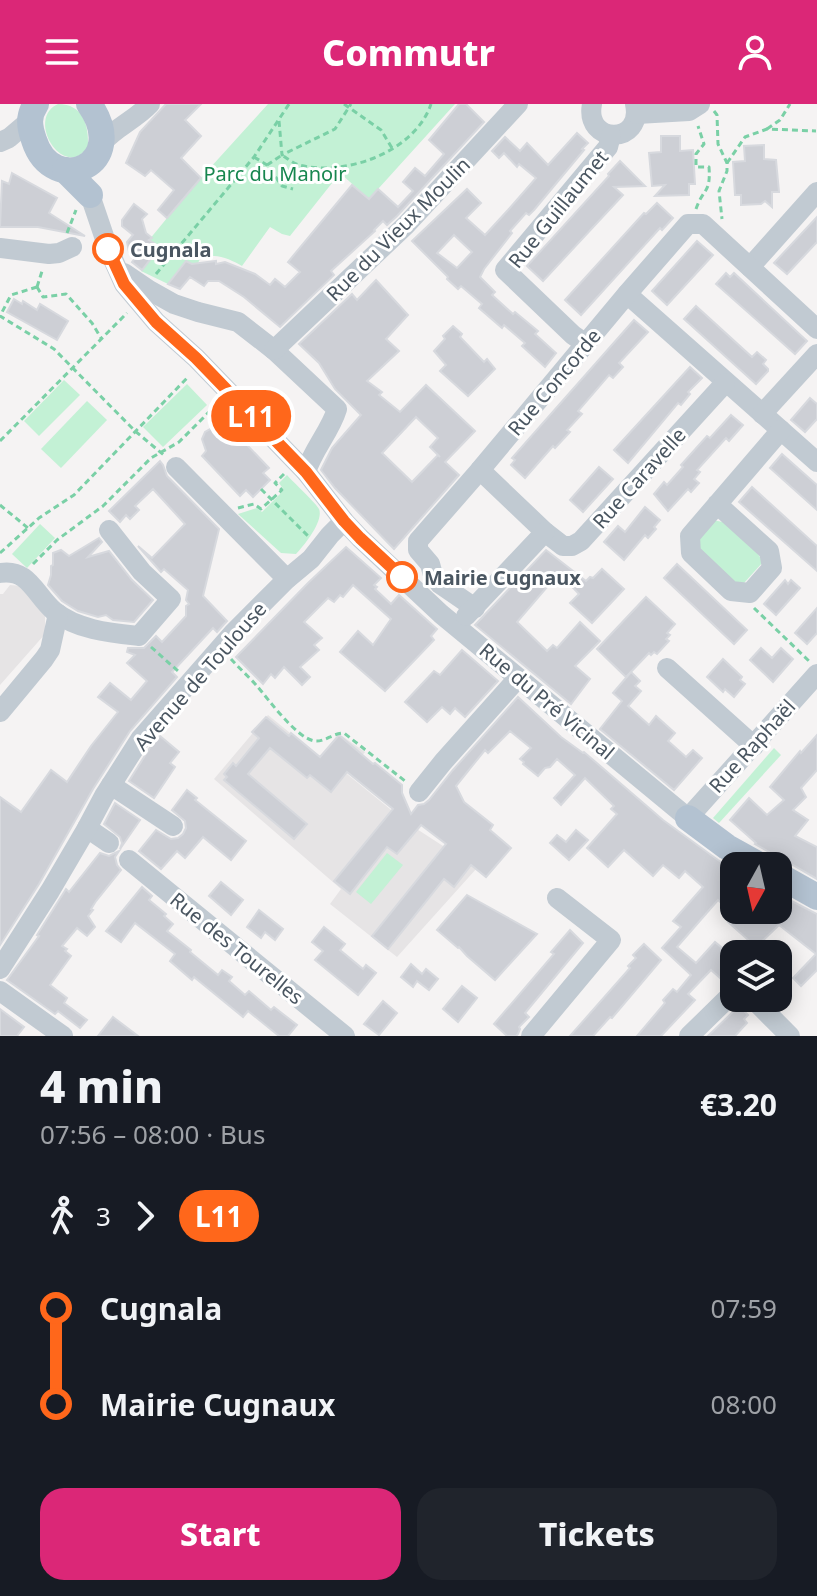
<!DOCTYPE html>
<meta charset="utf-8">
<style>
:root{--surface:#171b24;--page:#20242c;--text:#f1f3f6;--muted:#9ea1a6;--accent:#db2777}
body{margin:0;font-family:"Noto Sans",sans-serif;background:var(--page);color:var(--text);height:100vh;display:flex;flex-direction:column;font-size:30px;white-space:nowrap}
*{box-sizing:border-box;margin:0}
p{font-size:26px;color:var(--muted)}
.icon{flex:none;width:44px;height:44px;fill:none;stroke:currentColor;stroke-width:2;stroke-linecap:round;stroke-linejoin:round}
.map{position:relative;height:932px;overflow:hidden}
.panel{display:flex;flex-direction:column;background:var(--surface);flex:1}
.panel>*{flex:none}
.badge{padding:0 16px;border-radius:26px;font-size:28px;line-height:52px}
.needle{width:52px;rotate:188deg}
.fabs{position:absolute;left:720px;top:748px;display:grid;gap:16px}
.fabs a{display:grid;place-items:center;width:72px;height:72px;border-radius:16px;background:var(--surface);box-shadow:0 4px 20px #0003;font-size:40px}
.map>.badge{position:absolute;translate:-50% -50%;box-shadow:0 0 0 4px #fff}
.legs{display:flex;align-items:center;gap:12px;height:88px;padding:0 40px;font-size:26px}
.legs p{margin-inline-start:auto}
.summary{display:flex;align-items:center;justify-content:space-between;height:136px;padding:0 40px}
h1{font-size:44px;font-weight:800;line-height:60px}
.button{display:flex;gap:16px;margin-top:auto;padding:16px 40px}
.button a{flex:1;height:92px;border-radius:24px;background:var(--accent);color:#fff;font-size:32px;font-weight:800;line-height:92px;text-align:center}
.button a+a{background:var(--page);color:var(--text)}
ul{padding:0 40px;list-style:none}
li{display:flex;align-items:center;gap:28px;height:96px;font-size:30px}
li i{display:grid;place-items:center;width:12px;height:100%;margin:0 10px;background:currentColor}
li i::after{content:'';width:20px;height:20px;margin:-10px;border:6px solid;border-radius:50%;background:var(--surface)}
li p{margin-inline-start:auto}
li:first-child i{background:linear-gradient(#0000 50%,currentColor 0)}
li:last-child i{background:linear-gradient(currentColor 50%,#0000 0)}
header{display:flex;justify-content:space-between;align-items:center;height:104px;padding:0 40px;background:var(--accent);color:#fff;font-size:36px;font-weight:800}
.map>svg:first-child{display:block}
.education{fill:#e6e4e5}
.green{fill:#c3f1d5}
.building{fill:#cdcfd5;stroke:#d7d9de;stroke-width:2;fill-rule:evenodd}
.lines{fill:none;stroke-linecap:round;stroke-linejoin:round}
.path{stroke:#7ad0a6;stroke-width:3;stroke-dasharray:6 4;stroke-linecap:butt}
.minor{stroke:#c1cad2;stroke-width:20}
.major{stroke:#b3c2d1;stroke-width:26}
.line-1-casing{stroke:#fff;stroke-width:18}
.line-1{stroke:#ff671b;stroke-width:12}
.stop-1-dot{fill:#fff;stroke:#ff671b;stroke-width:4}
.labels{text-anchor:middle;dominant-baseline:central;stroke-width:6;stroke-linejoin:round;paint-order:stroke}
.park-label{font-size:20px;fill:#17864f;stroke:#fff}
.street-label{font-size:20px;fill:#4a5661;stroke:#fff}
.stop-label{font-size:20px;font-weight:bold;fill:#4a5661;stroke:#fff;text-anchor:start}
</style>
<header><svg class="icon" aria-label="menu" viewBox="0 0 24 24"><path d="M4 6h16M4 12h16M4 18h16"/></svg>Commutr<svg class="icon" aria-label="person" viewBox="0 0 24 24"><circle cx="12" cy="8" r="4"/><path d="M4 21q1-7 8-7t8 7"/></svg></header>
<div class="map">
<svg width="817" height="932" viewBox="0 0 817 932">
<rect width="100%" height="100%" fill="#f5f3f3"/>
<g class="education">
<path d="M10 481 21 482 45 505V530L0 581V490H3Z"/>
<path d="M268 611 322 655 342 632 365 648 347 670 406 718 477 764 397 853 330 800 341 785 214 675Z"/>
</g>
<g class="green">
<path d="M58 0C83 0 89 21 88 43 86 45 81 51 78 52 55 62 29 13 58 0Z"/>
<path d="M268 0H455L369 95 340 69 290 132 282 130 270 123 242 162C234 157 221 151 212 152 208 152 204 155 200 155L196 163 186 157 168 180 141 167 160 143 149 136 190 86Z"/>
<path d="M64 276 80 291 39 332 24 317Z"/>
<path d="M187 280 207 301 163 343 143 323Z"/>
<path d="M87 297 107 316 61 364 41 345Z"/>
<path d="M287 371C293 378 315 398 319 405 324 417 304 442 296 450L281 449 238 410 257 404 262 408 284 386 279 379Z"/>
<path d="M712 416 723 418 758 450 763 458 744 479 735 478 698 445 696 433Z"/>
<path d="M40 420 55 434 27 464 12 450Z"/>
<path d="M774 644 781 651 719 719 713 714Z"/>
<path d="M387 749 403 761 371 800 356 788Z"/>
</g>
<g class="building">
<path d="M166 0H201L185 16 201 32 181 54 201 74 167 114 158 106 174 86 151 66 145 72 126 59 140 28Z"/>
<path d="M459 0H466L484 18 397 112 387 121 383 117 374 126 375 127 331 167 334 171 280 223 244 193 219 177H208L204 182 190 173 180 185 168 180 186 157 192 160 216 157V160L225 158 255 170 270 181 275 175 285 183 300 168 288 158 352 81 369 95 378 85 398 103 413 87 403 78 415 64 425 72 444 50 429 36Z"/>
<path d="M577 29 588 39 582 45 584 46 534 106 529 111 526 109 510 127 512 129 484 165 480 173 495 188 492 191 513 210 515 208 538 227 535 230 556 249 545 263 522 242 525 239 504 221 502 224 479 204 482 200 461 182 458 185 447 175 448 173 412 137 467 85 481 99 466 114 485 131 508 106 536 74 519 60 517 63 504 49 499 54 492 47 505 33 520 47 527 39 548 61ZM454 131 472 148 457 164 437 149Z"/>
<path d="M661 32H680V47L693 46 695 80H689V91L655 92 665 81 652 82 649 49 661 48Z"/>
<path d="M764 41V55L776 56 779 88H772V103L765 97 761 100 741 101V91H735L733 58 745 57 744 42Z"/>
<path d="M620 57 645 82 614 83 623 91 543 177 527 162 609 72 608 70Z"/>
<path d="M12 69 57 94 49 109 85 132 38 123H0L2 77 9 80Z"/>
<path d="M657 99 673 114 662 126 660 124 581 211 565 196 644 109 646 110Z"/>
<path d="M134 100 147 110 142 115 146 129 152 134 149 136 160 143 142 166 132 158 136 153 129 148 127 138 133 131 122 122V116Z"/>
<path d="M817 113V138L787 170 774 159Z"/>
<path d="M697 137 713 151 667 201 652 187Z"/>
<path d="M726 169 730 173 734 169 807 237 795 250 716 180Z"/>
<path d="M376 176 408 211 386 235 399 247 367 277 382 288 379 291 400 308 426 281 475 327 445 358 459 371 394 445 335 384 321 366 332 344 361 311 335 285 319 259 299 240 352 190 357 196ZM416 313 438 334 430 343 440 353 438 351 412 378 382 349Z"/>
<path d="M14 195 22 200 23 197 37 206 40 200 68 217 57 236 7 208Z"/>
<path d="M696 202 752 253 757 248 766 256 763 260 768 265V267L756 280 684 215Z"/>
<path d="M634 216 648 228 619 259 623 263 613 274 609 271 578 307 582 310 567 326 570 328 555 344 553 342 525 374 511 361 515 356 512 354Z"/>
<path d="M453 222 462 230 460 233 484 258 487 255 495 265 468 292 440 267 446 261 434 247 445 235 443 232Z"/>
<path d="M690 263 702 274 688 288 690 290 681 301 678 299 628 359 614 346Z"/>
<path d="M810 294 817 300V315L805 328 791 316Z"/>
<path d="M731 311 743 321 729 337 726 334 697 366 700 368 694 375 699 379 691 388 688 385 668 407 654 390 664 378 667 381 683 363 681 361 707 332 710 334Z"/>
<path d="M230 323 269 364 263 369 270 376 253 393 246 386 240 392 202 352 206 347 202 335 205 328 214 323 225 329Z"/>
<path d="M782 350 817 381V406L770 364Z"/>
<path d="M160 357 163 361 167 372 219 425 203 492 227 517 217 528 213 524 172 568 177 573 130 627 93 685 39 780 0 841V693L21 708 51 666 67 678 91 642 118 608 98 593 110 579 131 596 147 577 127 559 135 551 127 548 128 544H144L156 532 162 538 186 512V502L189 500 186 496 188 486 164 465 161 468 138 442 152 454 185 420 153 385 135 402 139 406 130 415 126 411 120 418 109 407Z"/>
<path d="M599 363 613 375 583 408 570 396Z"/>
<path d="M752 383 817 442V467L739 398Z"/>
<path d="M645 403 660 416 654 423 656 425 648 434 645 431 624 456 604 438 618 422 625 428Z"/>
<path d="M99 434 102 438 88 453 109 447 132 476 153 496 134 518 113 516 106 511 98 513 78 507 62 497 48 481 51 471V462L53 461V449L61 446 69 452Z"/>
<path d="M346 443 381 474 374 481 377 483 375 485 391 500 399 491 437 525 431 532 434 536 385 587 340 548 358 527 373 541 391 515 353 481 343 493 340 491 334 498 328 494 304 518 322 534 314 541 319 546 300 563 310 573 302 581 284 563 275 574 271 570 263 580 236 553 308 479Z"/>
<path d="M546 446 586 477 590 473 593 474 602 465 624 485 592 519 570 499 579 490 559 469 517 518 547 547 553 541 557 544 580 518 600 537 575 562 590 575 571 600 475 521Z"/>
<path d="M677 460 747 526 734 540 664 474Z"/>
<path d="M785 476 788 480 791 476 800 484 776 511 764 500Z"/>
<path d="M646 493 675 520 667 529 670 531 666 535 669 537 657 550 654 548 651 551 649 549 626 573 597 545Z"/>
<path d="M817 504V529L807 540 795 529Z"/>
<path d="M761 544 772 554 781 544 793 555 773 578 750 556Z"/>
<path d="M462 546 498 577 465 613 455 604 450 610 442 603 427 618 405 598 434 567 440 571Z"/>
<path d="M723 555 742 573 740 576 745 580 734 593 725 585 723 588 707 573Z"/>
<path d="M631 568 640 577 635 582 641 587 628 602 649 621 656 612 675 629 668 637 686 653 693 646 702 654 674 686 600 625 622 597 613 589Z"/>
<path d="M518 593 561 633 583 649 584 648 663 716 718 756 732 764 728 769 734 775V810L718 796 677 843 696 859 715 838 734 854V863L720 874 711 866 688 890 695 896 661 932H637L665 899 663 896 673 885 677 888 691 871 662 844 681 823 673 817 703 783 685 767 679 774 663 761 653 772 624 746 608 763 587 744 617 710 611 705 614 702 585 674 561 701 554 694 575 671 557 655 550 663 545 664 538 672 523 660 524 658 520 655 531 644 510 627 488 649 485 646 456 682 464 698 493 721 490 726 511 744 486 773 471 761 454 783 444 775 388 845 372 832 446 740 421 721 397 750 387 743 350 790 334 777 393 705 347 668 331 688 310 671 307 674 270 644 248 670 307 720 294 735 224 676 227 673 224 670 233 659 236 662 259 634 252 628 266 613 289 632 291 629 320 653 339 631 373 660 375 659 402 681V689L411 710 418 701 424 700 429 696 453 666Z"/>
<path d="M817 631V666L801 684 806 693 793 706 808 716 795 732 817 743V775L786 757 775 756 769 748 755 740 756 739 730 716 749 694 767 711 784 696 770 683 800 647 801 649Z"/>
<path d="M160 632 179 648 170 659 175 663 154 694 129 677 151 642Z"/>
<path d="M187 686 197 694 195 696 246 737 231 756 203 733 185 754 177 747 161 765 139 747 156 726 171 735 178 734 183 730 186 724 185 717 172 706Z"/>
<path d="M115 699 140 716 120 745 122 739 120 733 104 720Z"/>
<path d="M576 726 588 736 569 756 550 739 557 731 566 738Z"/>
<path d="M119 747 115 753 117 761 121 766 96 797 91 805 93 806 88 812 95 823 87 832 77 824 62 842 67 845 65 847 71 852 50 881 67 894 64 899 87 916 80 924 58 907 55 910 7 876 39 832 37 831 66 785 69 788 100 749 109 752Z"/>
<path d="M221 778 243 796 231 811 209 792Z"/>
<path d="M142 783 152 792 149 796 166 810 164 812 173 820 167 827 191 846 190 848 218 871 222 866 232 873 229 877 245 891 249 887 271 906 274 903 297 921 288 932H279L248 907 243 913 194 873 192 876 170 857 175 850 135 819 121 838 106 827Z"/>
<path d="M778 790 817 810V866L801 882 793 874 816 850 779 821 756 843 728 818 739 806H778Z"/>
<path d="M467 791 537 830 495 876 467 852 459 843 458 844 437 826Z"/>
<path d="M259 806 283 825 275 836 265 828 261 834 247 823Z"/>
<path d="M324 823 345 840 340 846 363 865 366 861 376 869 358 891 315 856 323 847 312 838Z"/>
<path d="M570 826 583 839 525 909 529 913 519 923 520 925 518 930 516 932H507L494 920 554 850 551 848Z"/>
<path d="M644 840 661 856 612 914 610 913 593 932H570L630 864 628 862 636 854 633 851Z"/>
<path d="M411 860 422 870 426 865 438 875 429 886 417 877 413 883 401 873Z"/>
<path d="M462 882 477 894 458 918 443 905Z"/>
<path d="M383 897 397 909 379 931 364 920Z"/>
<path d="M739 902 748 911 744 915 747 919 735 932H708Z"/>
<path d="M0 905 24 923 17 932H0Z"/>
<path d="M113 913 138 932H98Z"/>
</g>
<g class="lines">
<g class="path">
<path d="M344 0 381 26 392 44"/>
<path d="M714 7 717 11 718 40 727 59V67L719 87 722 115"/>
<path d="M279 17 282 51 335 25 351 0"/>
<path d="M767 25 780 16 790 0"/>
<path d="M254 53 267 61 282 82 293 85"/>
<path d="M727 59 745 33 767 25 816 27"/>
<path d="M267 61 282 51C288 55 293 59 299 61 345 73 415 48 431 0"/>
<path d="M696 105C703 84 711 90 709 63H696V50L704 40 698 22"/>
<path d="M67 129 76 106"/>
<path d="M156 170 254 53 289 0"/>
<path d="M37 183 11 191 0 212 54 245 135 327 165 352"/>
<path d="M37 183 43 164"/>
<path d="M37 183 43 193 66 190 92 219 101 234"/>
<path d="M0 337 127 209"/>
<path d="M261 385 308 432"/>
<path d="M0 401 28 424"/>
<path d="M238 404 254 400 261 405 282 386 275 379 284 370"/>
<path d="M0 449 39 414 74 391 188 273"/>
<path d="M33 460 57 436 103 402 151 354 179 338 217 300"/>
<path d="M754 504 809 557"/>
<path d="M151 543 178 567"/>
<path d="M231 555C239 564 249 573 257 582 269 596 297 635 315 637 325 638 333 629 344 629L405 677"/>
</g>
<g class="minor">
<path d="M592 0C584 41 644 41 635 0"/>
<path d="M637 10 689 7 700 0"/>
<path d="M0 38 9 34 29 17"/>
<path d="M102 39C116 23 135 16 150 0"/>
<path d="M90 91 108 144 124 180 156 218 196 254 306 368 344 417 360 434 441 510 688 714 817 570"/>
<path d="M0 144 49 150 59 149 72 143"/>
<path d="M750 163 817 88"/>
<path d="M124 169 149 186 174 200 198 208 238 218 274 246 337 305C330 328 313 345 306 368"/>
<path d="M627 190 817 358"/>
<path d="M586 240 573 231 505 166 608 43 611 31"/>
<path d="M274 246 406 121 518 0"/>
<path d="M762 310 817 250"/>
<path d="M176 363 287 475"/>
<path d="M480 366 627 190 688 120H703L817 225"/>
<path d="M717 400 769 447 772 464 750 489 731 487 691 449 690 432 781 326"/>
<path d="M0 469C29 464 35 491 54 507 77 526 111 529 139 532L171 495 142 468 109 426"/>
<path d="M475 504 440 480 433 471 430 460 418 446V437L480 366 545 428 563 442H572L581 437 725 279"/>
<path d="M466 512 545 428"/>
<path d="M667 564 754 642"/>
<path d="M0 608 44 555 50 546 58 510"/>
<path d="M111 681 173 722"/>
<path d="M419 688 443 658 518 574"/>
<path d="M87 724 109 739"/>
<path d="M129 756 345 932"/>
<path d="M0 865 50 787 87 724 104 692 141 634 233 529 287 475 311 455 330 431 344 417"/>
<path d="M0 887 63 932"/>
<path d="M752 894 790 932"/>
<path d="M531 932 611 836 557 794"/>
<path d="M689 932 734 888"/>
</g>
<g class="major">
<path d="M36 0C28 12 29 22 34 36 53 95 132 60 89 0"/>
<path d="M65 66 90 91"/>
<path d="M688 714 727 743 761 762"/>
<path d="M778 771 817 793"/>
</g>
</g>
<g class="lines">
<defs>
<path id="line-1" d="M108 145 124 180 156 218 196 254 306 368 344 417 360 434 402 473"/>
</defs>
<use href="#line-1" class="line-1-casing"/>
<use href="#line-1" class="line-1"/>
</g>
<g class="stop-1-dot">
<circle cx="108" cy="145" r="14"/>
<circle cx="402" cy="473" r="14"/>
</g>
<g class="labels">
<g class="park-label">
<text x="275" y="69">Parc du Manoir</text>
</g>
<g class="street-label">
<text transform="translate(558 105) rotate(-51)">Rue Guillaumet</text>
<text transform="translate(398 125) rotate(-45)">Rue du Vieux Moulin</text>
<text transform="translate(554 278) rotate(-50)">Rue Concorde</text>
<text transform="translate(639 374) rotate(-48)">Rue Caravelle</text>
<text transform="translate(200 572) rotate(-49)">Avenue de Toulouse</text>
<text transform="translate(547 597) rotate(40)">Rue du Pré Vicinal</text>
<text transform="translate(752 642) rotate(-48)">Rue Raphaël</text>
<text transform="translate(237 844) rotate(39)">Rue des Tourelles</text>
</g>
<g class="stop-label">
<text x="130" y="145">Cugnala</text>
<text x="424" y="473">Mairie Cugnaux</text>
</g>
</g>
</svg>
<div class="fabs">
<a><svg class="needle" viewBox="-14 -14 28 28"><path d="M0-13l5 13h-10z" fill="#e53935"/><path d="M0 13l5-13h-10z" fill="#9ea1a6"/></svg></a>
<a><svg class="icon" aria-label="layers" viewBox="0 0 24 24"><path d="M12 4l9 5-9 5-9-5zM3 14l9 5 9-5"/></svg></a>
</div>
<b class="badge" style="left:251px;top:312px;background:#ff671b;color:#fff">L11</b>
</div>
<section class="panel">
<div class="summary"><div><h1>4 min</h1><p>07:56 – 08:00 · Bus</p></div><b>€3.20</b></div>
<div class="legs"><svg class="icon" aria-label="walk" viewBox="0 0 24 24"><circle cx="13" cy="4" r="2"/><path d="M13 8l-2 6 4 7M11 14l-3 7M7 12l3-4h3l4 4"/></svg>3<svg class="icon" aria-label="forward" viewBox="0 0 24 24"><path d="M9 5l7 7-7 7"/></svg><b class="badge" style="background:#ff671b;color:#fff">L11</b></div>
<ul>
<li><i style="color:#ff671b"></i><b>Cugnala</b><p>07:59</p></li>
<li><i style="color:#ff671b"></i><b>Mairie Cugnaux</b><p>08:00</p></li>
</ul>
<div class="button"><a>Start</a><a>Tickets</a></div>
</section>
